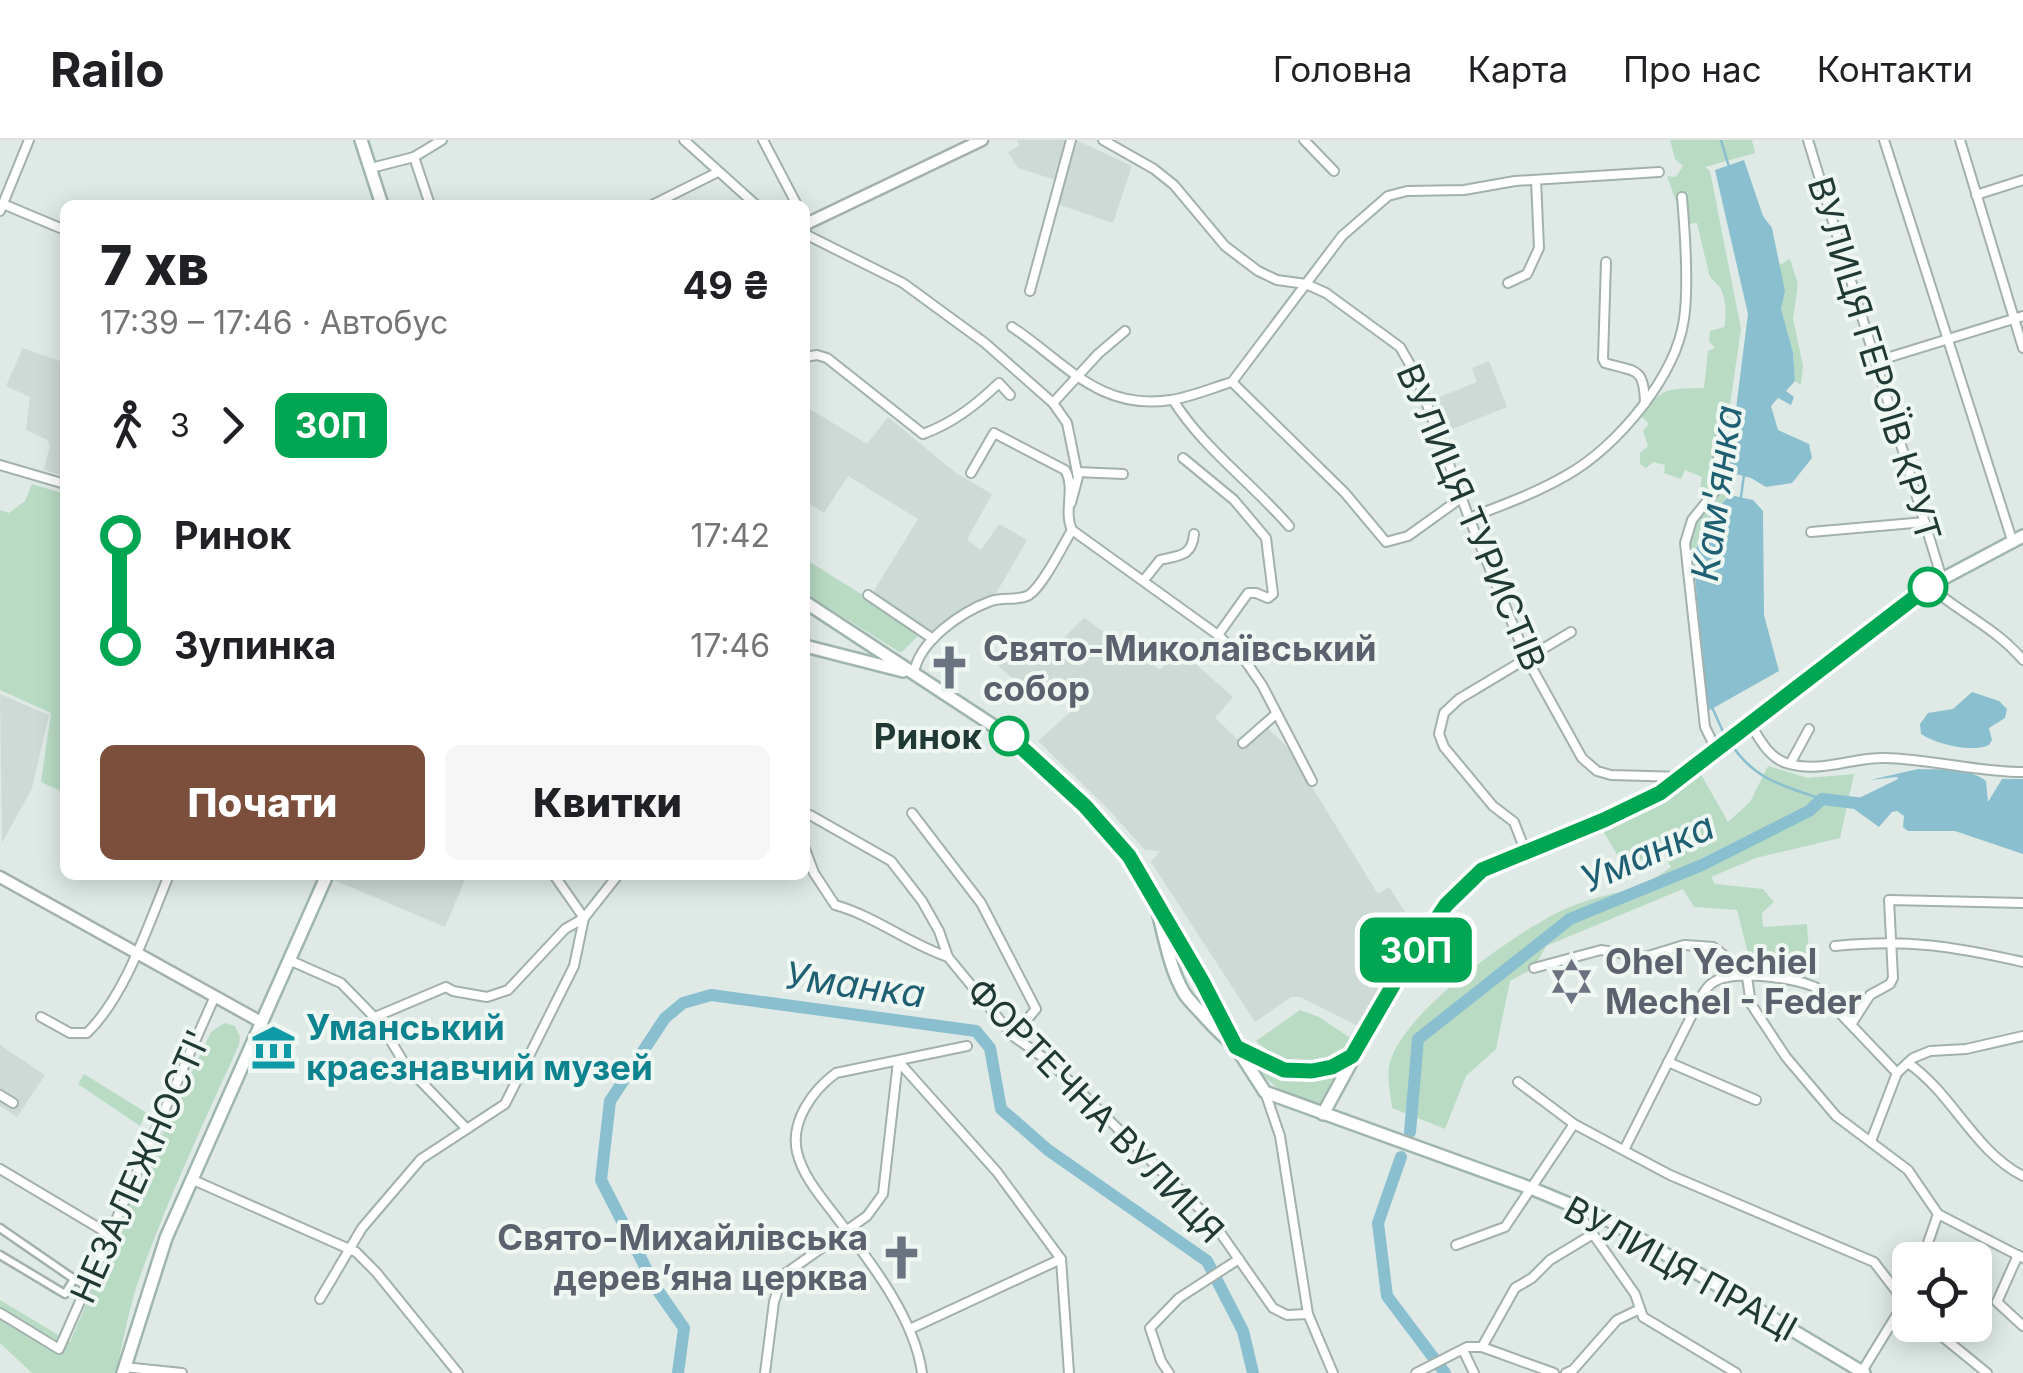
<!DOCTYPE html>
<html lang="uk">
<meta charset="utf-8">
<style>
:root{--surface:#fff;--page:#f6f6f6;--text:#202124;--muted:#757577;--line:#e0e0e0;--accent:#7c4f3d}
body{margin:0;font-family:Inter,sans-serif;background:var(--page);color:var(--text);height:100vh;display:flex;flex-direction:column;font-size:38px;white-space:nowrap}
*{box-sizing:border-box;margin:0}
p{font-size:32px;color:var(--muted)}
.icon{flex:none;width:55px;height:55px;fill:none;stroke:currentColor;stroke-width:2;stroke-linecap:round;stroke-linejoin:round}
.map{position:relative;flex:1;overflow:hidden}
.sheet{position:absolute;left:60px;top:60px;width:750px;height:680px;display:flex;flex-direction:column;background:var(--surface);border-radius:15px;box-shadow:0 5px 25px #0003}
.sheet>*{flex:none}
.badge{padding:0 20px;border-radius:15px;font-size:35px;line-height:65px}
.fabs{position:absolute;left:1892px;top:1102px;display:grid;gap:20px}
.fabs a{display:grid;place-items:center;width:100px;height:100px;border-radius:15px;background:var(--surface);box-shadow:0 5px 25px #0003;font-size:50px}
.map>.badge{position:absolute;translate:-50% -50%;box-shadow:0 0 0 5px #fff}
.legs{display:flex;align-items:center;gap:15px;height:110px;padding:0 40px;font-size:32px}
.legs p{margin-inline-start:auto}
.overview{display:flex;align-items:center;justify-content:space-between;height:170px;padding:0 40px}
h1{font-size:55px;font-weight:800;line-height:75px}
.button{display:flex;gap:20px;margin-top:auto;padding:20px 40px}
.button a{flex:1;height:115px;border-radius:15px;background:var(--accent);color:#fff;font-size:40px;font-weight:800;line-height:115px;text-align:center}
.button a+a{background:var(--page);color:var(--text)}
ul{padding:0 40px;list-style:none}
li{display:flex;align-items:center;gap:35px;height:110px;font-size:38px}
li i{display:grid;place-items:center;width:15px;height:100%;margin:0 12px;background:currentColor}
li i::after{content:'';width:25px;height:25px;margin:-12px;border:8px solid;border-radius:50%;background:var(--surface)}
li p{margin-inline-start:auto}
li:first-child i{background:linear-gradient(#0000 50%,currentColor 0)}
li:last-child i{background:linear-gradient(currentColor 50%,#0000 0)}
header{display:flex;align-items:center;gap:60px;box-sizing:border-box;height:140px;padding:0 50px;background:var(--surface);border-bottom:2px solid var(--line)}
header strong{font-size:48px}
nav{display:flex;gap:55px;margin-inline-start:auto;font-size:35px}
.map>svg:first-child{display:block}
.built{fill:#cedad5}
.green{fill:#b9dbc4}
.water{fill:#89bfce}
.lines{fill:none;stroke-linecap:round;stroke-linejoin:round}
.stream{stroke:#89bfce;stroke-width:2.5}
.river{stroke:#89bfce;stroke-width:12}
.pedestrian-casing{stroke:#a2b1ad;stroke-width:11}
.minor-casing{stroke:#a2b1ad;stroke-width:12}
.tertiary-casing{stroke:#a2b1ad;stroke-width:15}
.secondary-casing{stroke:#9fb5ae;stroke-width:16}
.pedestrian{stroke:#fff;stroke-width:6}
.minor{stroke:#fff;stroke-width:8}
.tertiary{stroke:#fff;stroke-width:10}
.secondary{stroke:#fff;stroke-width:11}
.line-1-casing{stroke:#fff;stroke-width:22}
.line-1{stroke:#00a651;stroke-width:15}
.stop-1-dot{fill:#fff;stroke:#00a651;stroke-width:5}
.labels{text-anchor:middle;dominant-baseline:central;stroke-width:8;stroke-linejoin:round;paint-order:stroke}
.street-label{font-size:35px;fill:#213934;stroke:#eff7f3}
.worship-label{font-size:35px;font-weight:bold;fill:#5b616d;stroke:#eff7f3;text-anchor:start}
.stop-label{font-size:35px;font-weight:bold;fill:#213934;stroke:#eff7f3;text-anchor:end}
.culture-label{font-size:35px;font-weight:bold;fill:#0d838f;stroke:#eff7f3;text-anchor:start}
.water-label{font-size:38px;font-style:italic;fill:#1e5f72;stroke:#eff7f3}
</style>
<header>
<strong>Railo</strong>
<nav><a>Головна</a><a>Карта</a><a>Про нас</a><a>Контакти</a></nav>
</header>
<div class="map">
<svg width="2023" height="1233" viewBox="0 0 2023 1233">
<rect width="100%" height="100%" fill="#dfeae6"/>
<g class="built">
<path d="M1017 0H1068L1056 40 1018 28 1008 12 1019 6Z"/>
<path d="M1076 0 1132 26 1113 83 1057 64Z"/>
<path d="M23 208 65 223V336L44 330 50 306 48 300 26 290 30 257 6 246Z"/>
<path d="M1489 221 1507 267 1445 292 1432 260 1477 242 1472 228Z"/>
<path d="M805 266 867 304 888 277 956 333 992 354 967 400 981 410 999 384 1027 400 995 455 968 465 930 494 872 454 918 379 848 336 824 373 805 361Z"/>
<path d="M1084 478 1160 530 1180 510 1233 557 1215 578 1245 606 1266 586 1288 608 1378 754 1389 747 1418 792 1360 887 1300 857H1291L1255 882 1151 722 1160 711 1145 710 1106 667 1038 601 1076 567 1054 548 1040 563 991 519 1008 499 1038 523Z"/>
<path d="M0 554 49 575 32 648 2 703Z"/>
<path d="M336 735H467L445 787 334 740Z"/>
<path d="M0 905 45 935 17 977 0 966Z"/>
</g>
<g class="green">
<path d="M1670 0H1752L1755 13 1705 27 1710 31 1741 189 1720 334 1723 348 1730 355C1694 388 1692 411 1695 457H1690L1686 393 1706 362 1700 350 1702 337 1685 330 1681 339 1664 333 1665 325 1653 322 1646 328 1640 324V313L1648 306 1643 291 1649 284 1641 276C1663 246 1667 249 1704 248L1708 211 1715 208 1709 201 1710 191 1724 187C1727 175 1726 156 1719 146 1715 142 1711 139 1709 134L1697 83 1684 84 1667 36 1676 37 1683 26 1675 19Z"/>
<path d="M1790 119 1798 144 1793 178 1803 226 1801 245 1795 241 1793 212 1781 169 1784 151 1778 126Z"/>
<path d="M32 344 65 354V653L41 642 51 573 0 550V370L9 373 25 361Z"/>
<path d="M805 419 922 492 901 513 805 453Z"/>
<path d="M1768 626 1808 638 1854 634 1840 698 1756 718 1711 737 1715 744 1763 749 1774 762 1762 773 1763 787 1807 784 1811 841 1752 829 1737 770 1694 767 1683 749 1546 806 1534 828 1510 841 1496 909 1466 936 1445 989 1392 968C1391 955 1386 935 1390 922 1405 870 1517 791 1565 769 1605 751 1633 756 1671 727L1661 709 1625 729 1600 685 1699 631 1728 682 1750 662Z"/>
<path d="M1300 870 1319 877 1355 901C1331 936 1284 926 1256 901Z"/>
<path d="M224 883 235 886 240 897 239 905C205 979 170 1054 142 1131 129 1165 124 1198 116 1233H32L0 1203V1160L70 1202 128 1067 211 892Z"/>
<path d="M1255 925C1284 936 1313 939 1343 931L1326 961 1315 966C1290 956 1271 948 1255 925Z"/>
<path d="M84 934 147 973 140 986 78 944Z"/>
</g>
<g class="water">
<path d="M1744 20 1763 76 1772 88 1785 151 1781 169 1793 212 1795 241 1786 251 1794 257 1791 265 1778 258 1771 266 1778 290 1809 304 1812 318 1792 343 1766 347 1751 338 1728 332 1748 174 1715 30Z"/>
<path d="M1730 355 1753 360 1763 371 1764 475 1779 531 1708 571 1693 417 1708 378Z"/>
<path d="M1972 552 1999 561 2007 569 2005 578 1989 588 1992 600 1989 605C1972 613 1936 604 1921 594L1920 584 1928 573 1953 569Z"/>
<path d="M1918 629C1940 630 1968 627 1986 641L1988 662 2002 639H2023V714L1955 691H1908L1903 687 1904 676 1897 671 1892 672 1879 687 1854 669 1855 660 1898 639 1897 637 1870 640Z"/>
</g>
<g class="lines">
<g class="stream">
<path d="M1721 0 1729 27"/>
<path d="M1741 357 1744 335"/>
<path d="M1712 567 1725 596"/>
<path d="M1733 607C1757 641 1784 646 1822 659"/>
</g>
<g class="river">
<path d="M1410 992 1418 899 1570 779 1702 725 1809 671 1822 659 1872 665"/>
<path d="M1401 1017 1378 1083 1387 1156 1445 1233"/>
<path d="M678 1233 684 1188 656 1148 601 1040 610 961 665 878 683 863 711 855 976 891 990 908 1001 969 1048 1010 1207 1121 1243 1191 1253 1233"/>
</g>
<defs>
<g id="pedestrian">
<path d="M0 1088 74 1139"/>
<path d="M0 1115 65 1154 74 1139 87 1146"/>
</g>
<g id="minor">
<path d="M684 0 756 65"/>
<path d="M763 0 797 65"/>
<path d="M1103 0 1154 29 1174 45 1225 106 1258 131 1277 140 1306 144 1326 153 1400 207 1416 235 1469 378 1527 519 1582 618 1597 631 1611 635 1683 637"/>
<path d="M1304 0 1334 31"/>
<path d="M1808 0 1942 439"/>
<path d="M1884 0 2013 403"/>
<path d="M1960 0 2023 208"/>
<path d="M414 17 430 65"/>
<path d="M371 28 414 17 442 0"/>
<path d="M1976 55 2023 40"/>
<path d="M3 64 65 90"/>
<path d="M652 65 718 32"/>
<path d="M0 71 29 0"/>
<path d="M805 94 903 143 985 203 1053 263 1067 283 1078 337 1071 363"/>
<path d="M1606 122 1603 219 1605 223C1635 232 1644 226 1645 263"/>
<path d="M1508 143 1527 134 1539 108 1536 40"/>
<path d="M1030 151 1071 0"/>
<path d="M1012 187C1066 223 1099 271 1171 260 1191 257 1212 248 1232 242"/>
<path d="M805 217 817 215 827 218 923 294C953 283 976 265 999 243L1010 255"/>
<path d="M1877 221 2023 176"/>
<path d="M1232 242 1342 96 1388 56 1407 51 1464 50 1515 41 1659 32"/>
<path d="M1232 242 1345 353 1386 402 1408 396 1461 358"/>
<path d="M1173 260C1203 308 1252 343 1289 386"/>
<path d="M1053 263 1098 214 1125 191"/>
<path d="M1183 318 1234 360 1266 398 1273 454 1268 458 1256 453H1248L1218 495"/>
<path d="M0 325 65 344"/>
<path d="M1077 332 1123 334"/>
<path d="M1469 378C1503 365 1536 353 1567 335 1617 307 1676 236 1684 179 1689 145 1685 92 1682 57"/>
<path d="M1072 390 1218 495 1246 522 1262 545 1312 641"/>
<path d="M1811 392 1925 382"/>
<path d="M1144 440 1160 420C1179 415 1192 417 1194 394"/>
<path d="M1929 446C1960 473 1996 488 2023 520"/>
<path d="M868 455 933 499"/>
<path d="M914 533C919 501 961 472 991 461 1003 457 1019 461 1029 455 1043 446 1063 405 1072 390 1063 371 1076 348 1065 330L994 293 971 333"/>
<path d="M1750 584C1760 599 1768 617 1786 623 1822 634 1851 617 1885 618 1931 619 1977 632 2023 632"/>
<path d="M1243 603 1276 574"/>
<path d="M1717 611 1705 587 1685 403 1692 380 1724 340 1717 327 1721 296"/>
<path d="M1790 624 1809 589"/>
<path d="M912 673 981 763 1036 869 1013 896"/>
<path d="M805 678 810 675 891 721 922 761 939 791 948 817 1013 896 1051 923 1212 1081 1273 1168 1287 1175 1308 1174"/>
<path d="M805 709 814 733 835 765C875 776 909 804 948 817"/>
<path d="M1525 710 1514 682 1493 666 1444 607 1439 594 1444 573 1459 559 1571 492"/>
<path d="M554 735 584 778"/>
<path d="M1835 806C1908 799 1952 806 2023 822"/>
<path d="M289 820 341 843 380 883 406 926 467 989"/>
<path d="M1534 828 1601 810 1645 817 1684 805 1700 806 1713 807 1737 825 1767 835"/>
<path d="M1747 837 1751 864 1786 917 1836 976 1908 1030 1938 1074 2023 1118"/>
<path d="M41 877 70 893H87C126 855 148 785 169 735"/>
<path d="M375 877 446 847 453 851 487 857 508 850 565 789 584 778"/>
<path d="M1852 883 1870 855 1890 844 1893 838 1889 760 2023 763"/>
<path d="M898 921 997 1032 1061 1119 1069 1233"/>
<path d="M1668 922 1756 960"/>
<path d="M1908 923C1953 954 1974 1011 2023 1036"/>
<path d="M1518 942 1574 984 1670 1035 1874 1122 1910 1169"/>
<path d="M1265 952 1280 996 1308 1174 1333 1233"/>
<path d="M0 955 13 963"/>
<path d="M1871 1001 1897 933 1913 918 1930 911 1966 909 2023 896"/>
<path d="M1624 1010 1701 857C1704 852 1707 847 1711 844 1730 828 1793 838 1815 847L1897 933"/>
<path d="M0 1029 109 1094"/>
<path d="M191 1039 356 1112 376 1132 458 1233"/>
<path d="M1576 1070 1635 1154 1643 1177 1736 1233"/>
<path d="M1456 1105 1505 1087 1574 984"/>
<path d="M2018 1115 1997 1162 2023 1186"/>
<path d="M1922 1120 1938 1074"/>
<path d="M320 1159 362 1088 421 1019 505 964 574 826 584 778 618 735"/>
<path d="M0 1173 59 1209 215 856"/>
<path d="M1928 1185 1987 1233"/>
<path d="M910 1189 1061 1119"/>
<path d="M1482 1207 1515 1148 1532 1138 1550 1120 1593 1094"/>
<path d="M1463 1210 1474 1233"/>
<path d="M124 1227 182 1233"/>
<path d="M765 1233 774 1162 782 1136 867 1076 883 1054 898 921"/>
<path d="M922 1233C915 1179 870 1121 837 1078 822 1058 803 1037 797 1012 790 981 813 950 836 933L967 906"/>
<path d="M1169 1233 1161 1221 1150 1188 1179 1158 1239 1119"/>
<path d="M1416 1233 1467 1207H1482L1554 1233"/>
<path d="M1566 1233 1573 1230 1617 1180 1640 1169"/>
<path d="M1861 1233 1910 1153"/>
</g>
<g id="tertiary">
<path d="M805 88 806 84 982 0"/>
<path d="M0 737 261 882"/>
</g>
<g id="secondary">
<path d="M361 0 382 65"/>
<path d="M805 462 1009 596 1085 666 1129 716 1202 841 1236 907 1265 952 1533 1049 1610 1081 1864 1233"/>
<path d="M805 506 903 531"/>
<path d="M1158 772C1165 799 1170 829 1184 853 1189 861 1198 869 1204 876 1245 923 1294 948 1353 915"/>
<path d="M1323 974 1396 840 1459 749 1482 730 1604 680 1660 653 1704 622 1903 464 1929 446 2023 396"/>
<path d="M123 1233 166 1098 327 735"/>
</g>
</defs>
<use href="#pedestrian" class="pedestrian-casing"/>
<use href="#minor" class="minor-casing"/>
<use href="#tertiary" class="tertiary-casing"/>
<use href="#secondary" class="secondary-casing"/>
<use href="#pedestrian" class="pedestrian"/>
<use href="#minor" class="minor"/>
<use href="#tertiary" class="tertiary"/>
<use href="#secondary" class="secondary"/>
</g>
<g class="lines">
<defs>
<path id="line-1" d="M1009 596 1085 666 1129 716 1202 841 1236 907 1284 930 1312 931 1332 927 1352 916 1396 840 1446 765 1482 730 1604 680 1660 653 1928 447"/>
</defs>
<use href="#line-1" class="line-1-casing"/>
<use href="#line-1" class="line-1"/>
</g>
<defs>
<symbol id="church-bare" viewBox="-9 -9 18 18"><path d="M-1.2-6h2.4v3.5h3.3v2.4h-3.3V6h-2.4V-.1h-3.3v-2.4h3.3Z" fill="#6b7280" stroke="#eff7f3" stroke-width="2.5" paint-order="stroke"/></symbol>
<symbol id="synagogue-bare" viewBox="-9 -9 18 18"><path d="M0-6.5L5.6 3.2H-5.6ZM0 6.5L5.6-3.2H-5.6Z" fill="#6b7280" stroke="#eff7f3" stroke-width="2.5" paint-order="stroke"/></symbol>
<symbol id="museum-bare" viewBox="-9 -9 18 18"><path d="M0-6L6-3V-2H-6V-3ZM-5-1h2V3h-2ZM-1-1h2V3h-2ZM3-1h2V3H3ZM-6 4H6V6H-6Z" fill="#0f9aa8" stroke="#eff7f3" stroke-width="2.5" paint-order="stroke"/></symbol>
</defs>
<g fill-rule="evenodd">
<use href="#church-bare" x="918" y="496" width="63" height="63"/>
<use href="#synagogue-bare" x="1540" y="810" width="63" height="63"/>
<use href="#museum-bare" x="242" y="876" width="63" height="63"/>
<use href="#church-bare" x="870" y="1086" width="63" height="63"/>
</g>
<g class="stop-1-dot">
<circle cx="1928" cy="447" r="18"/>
<circle cx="1009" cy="596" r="18"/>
</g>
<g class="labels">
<g class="street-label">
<text transform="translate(1875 219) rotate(73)">ВУЛИЦЯ ГЕРОЇВ КРУТ</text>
<text transform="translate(1472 377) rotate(67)">ВУЛИЦЯ ТУРИСТІВ</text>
<text transform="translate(1096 970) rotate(46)">ФОРТЕЧНА ВУЛИЦЯ</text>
<text transform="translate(140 1026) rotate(-66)">НЕЗАЛЕЖНОСТІ'</text>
<text transform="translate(1681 1128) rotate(29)">ВУЛИЦЯ ПРАЦІ</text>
</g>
<g class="worship-label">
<text x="983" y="508">Свято-Миколаївський<tspan x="983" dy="40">собор</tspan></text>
<text x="1605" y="821">Ohel Yechiel<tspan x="1605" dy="40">Mechel - Feder</tspan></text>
<text x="868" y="1097" text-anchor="end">Свято-Михайлівська<tspan x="868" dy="40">деревʼяна церква</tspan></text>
</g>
<g class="stop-label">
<text x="982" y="596">Ринок</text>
</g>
<g class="culture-label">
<text x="306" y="887">Уманський<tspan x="306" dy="40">краєзнавчий музей</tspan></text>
</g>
<g class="water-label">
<text transform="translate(1716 353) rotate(-82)">Кам'янка</text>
<text transform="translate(1647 712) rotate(-24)">Уманка</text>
<text transform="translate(855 844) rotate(8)">Уманка</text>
</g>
</g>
</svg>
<div class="fabs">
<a><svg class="icon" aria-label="locate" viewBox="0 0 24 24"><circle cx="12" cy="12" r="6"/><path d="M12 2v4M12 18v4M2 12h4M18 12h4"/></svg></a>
</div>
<b class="badge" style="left:1416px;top:810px;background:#00a651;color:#fff">30П</b>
<section class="sheet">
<div class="overview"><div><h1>7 хв</h1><p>17:39 – 17:46 · Автобус</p></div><b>49 ₴</b></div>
<div class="legs"><svg class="icon" aria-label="walk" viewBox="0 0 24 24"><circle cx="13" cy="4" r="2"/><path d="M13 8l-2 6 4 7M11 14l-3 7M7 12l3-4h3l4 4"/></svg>3<svg class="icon" aria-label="forward" viewBox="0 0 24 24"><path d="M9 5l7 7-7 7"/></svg><b class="badge" style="background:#00a651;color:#fff">30П</b></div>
<ul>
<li><i style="color:#00a651"></i><b>Ринок</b><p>17:42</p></li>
<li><i style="color:#00a651"></i><b>Зупинка</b><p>17:46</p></li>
</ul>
<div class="button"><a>Почати</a><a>Квитки</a></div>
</section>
</div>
